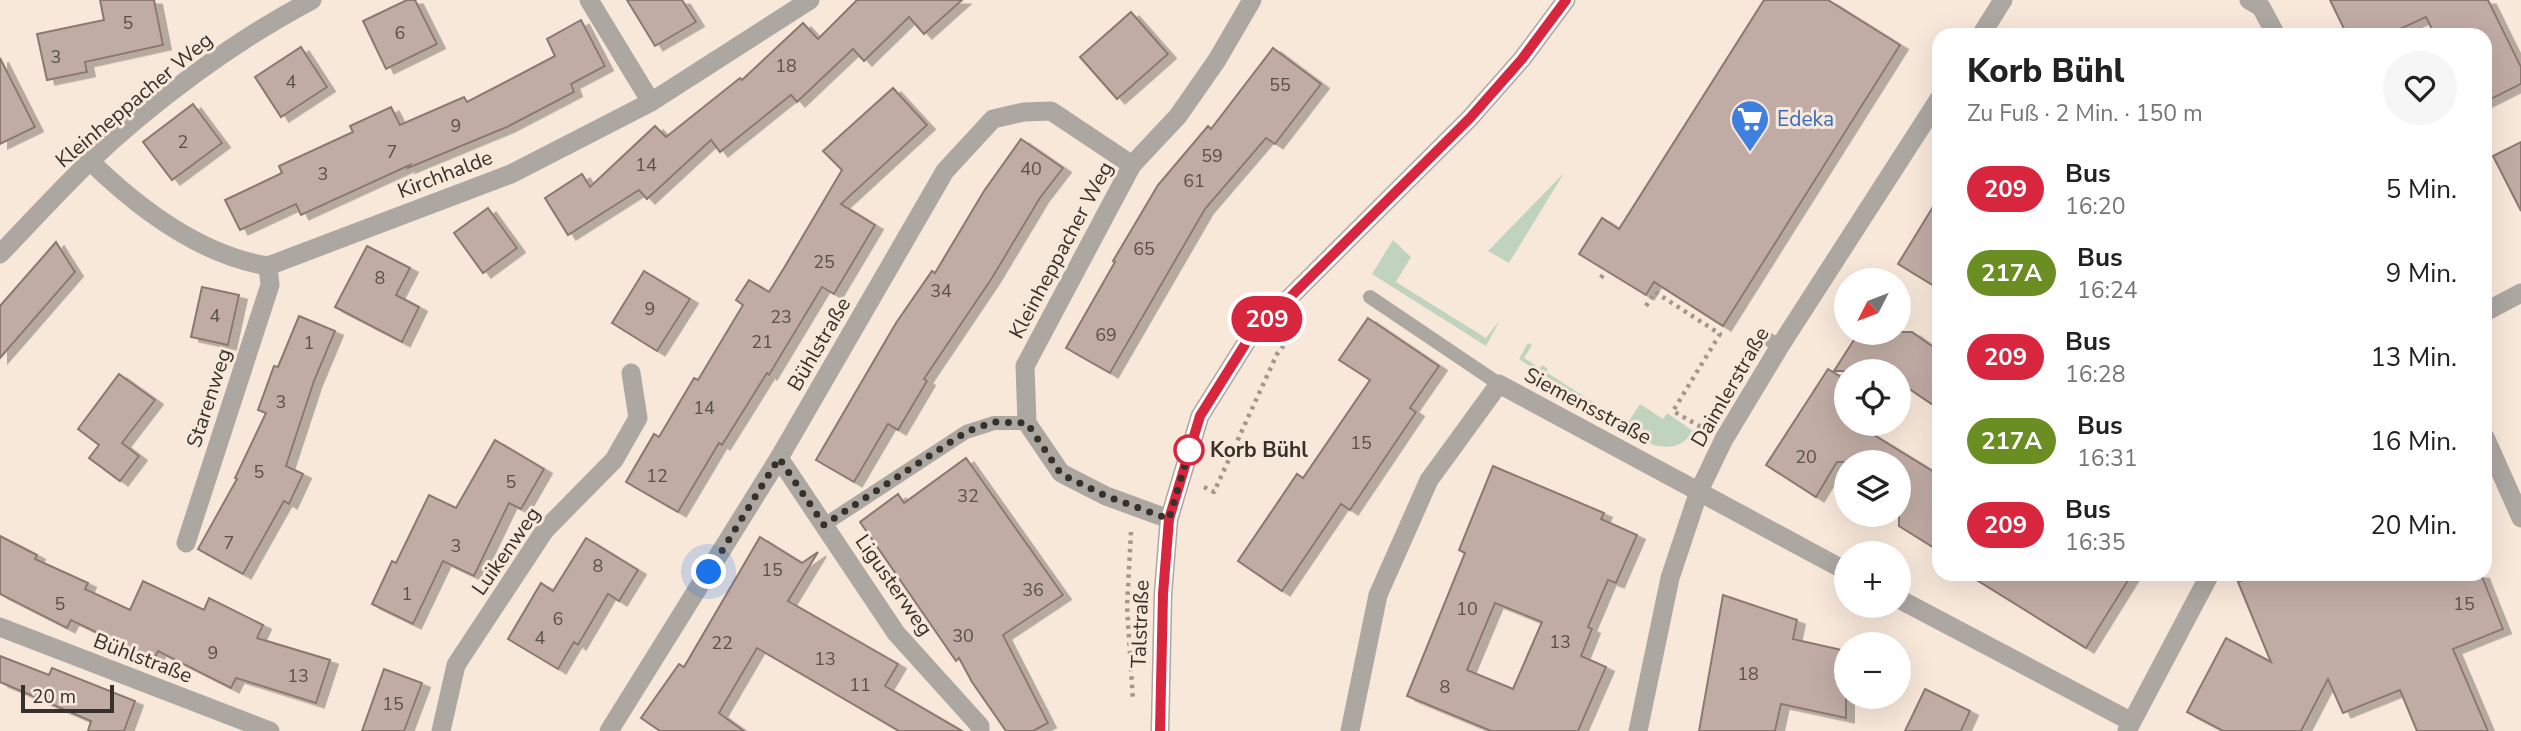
<!DOCTYPE html>
<html lang="de">
<meta charset="utf-8">
<style>
:root{--surface:#fff;--page:#f6f6f6;--text:#222;--muted:#767676}
body{margin:0;font-family:"Nunito Sans",sans-serif;background:var(--page);color:var(--text);height:100vh;display:flex;flex-direction:column;font-size:26px;white-space:nowrap}
*{box-sizing:border-box;margin:0}
p{font-size:23px;color:var(--muted)}
.icon{flex:none;width:38px;height:38px;fill:none;stroke:currentColor;stroke-width:2;stroke-linecap:round;stroke-linejoin:round}
.map{position:relative;flex:1;overflow:hidden}
.drawer{position:absolute;left:1932px;top:28px;width:560px;height:553px;display:flex;flex-direction:column;background:var(--surface);border-radius:21px;box-shadow:0 7px 28px #0002}
.drawer>*{flex:none}
.badge{padding:0 14px;border-radius:23px;font-size:24px;line-height:46px}
.needle{width:46px;rotate:228deg}
.buttons{position:absolute;left:1834px;top:268px;display:grid;gap:14px}
.buttons a{display:grid;place-items:center;width:77px;height:77px;border-radius:50%;background:var(--surface);box-shadow:0 7px 28px #0002;font-size:35px}
.scale{position:absolute;left:21px;bottom:18px;width:93px;box-sizing:border-box;padding-left:7px;border:4px solid #37312b;border-top:0;font-size:19px;line-height:24px;white-space:nowrap;color:#37312b;-webkit-text-stroke:5px #f8e8da;paint-order:stroke}
.you{position:absolute;width:35px;height:35px;margin:-18px;border:5px solid #fff;border-radius:50%;background:#1a73e8;box-shadow:0 0 0 10px #1a73e833}
.map>.badge{position:absolute;translate:-50% -50%;box-shadow:0 0 0 4px #fff}
.round{display:grid;place-items:center;flex:none;width:74px;height:74px;border-radius:37px;background:var(--page)}
.summary{display:flex;align-items:center;justify-content:space-between;height:119px;padding:0 35px}
h1{font-size:33px;font-weight:800;line-height:52px}
ul{padding:0;list-style:none}
li{display:flex;align-items:center;gap:21px;height:84px;padding:0 35px}
li div{flex:1}
li b{display:block;font-size:26px}
li em{font-style:normal}
li .badge{min-width:77px;font-weight:700;text-align:center}
.map>svg:first-child{display:block}
.green{fill:#c0d3be}
.building{fill:#c0aca4;stroke:#8b7871;stroke-width:2;fill-rule:evenodd;filter:url(#shadow)}
.lines{fill:none;stroke-linecap:round;stroke-linejoin:round}
.path{stroke:#a2978c;stroke-width:4.5;stroke-dasharray:3.5 5;stroke-linecap:butt}
.service{stroke:#ada7a1;stroke-width:14}
.minor{stroke:#ada7a1;stroke-width:19}
.tertiary{stroke:#ada7a1;stroke-width:19}
.line-casing{stroke:#fff;stroke-width:16}
.line{stroke:#d7263d;stroke-width:10}
.walk{stroke:#37312b;stroke-width:7;stroke-dasharray:0 12.6}
.stop-dot{fill:#fff;stroke:#d7263d;stroke-width:3.5}
.labels{text-anchor:middle;dominant-baseline:central;stroke-width:6;stroke-linejoin:round;paint-order:stroke}
.number-label{font-size:18px;fill:#595049}
.street-label{font-size:21px;fill:#37312b;stroke:#f8e8da}
.shop-label{font-size:21px;fill:#366cbe;stroke:#f8e8da;text-anchor:start}
.stop-label{font-size:21px;font-weight:bold;fill:#37312b;stroke:#f8e8da;text-anchor:start}
</style>
<div class="map">
<svg width="2521" height="731" viewBox="0 0 2521 731">
<defs>
<filter id="shadow"><feDropShadow dx="8" dy="4.5" stdDeviation="0" flood-color="#0004"/></filter>
</defs>
<rect width="100%" height="100%" fill="#f8e8da"/>
<g class="green">
<path d="M1564 173 1509 263 1488 251Z"/>
<path d="M1393 240 1411 257 1396 282 1486 338 1500 320 1486 346 1372 274Z"/>
<path d="M1528 343 1532 345 1524 358 1540 368 1542 365 1548 369 1546 372 1627 424 1640 404 1663 419 1667 413 1693 431C1683 447 1671 449 1653 445L1519 359Z"/>
</g>
<g class="building">
<path d="M100 0H154L163 45 85 62 87 72 47 80 37 34 104 20Z"/>
<path d="M407 0H415L437 44 386 69 363 21Z"/>
<path d="M627 0H682L696 22 655 46Z"/>
<path d="M857 0H962L924 34 909 17 864 61 853 49 797 102 791 95 720 152 711 140 647 199 639 190 568 235 545 198 582 174 590 187 655 126 666 137 740 78 742 80 803 23 818 39Z"/>
<path d="M1764 0H1828L1900 45 1723 326 1654 282 1646 295 1579 254 1602 218 1619 229Z"/>
<path d="M2330 0H2488L2521 67V84L2485 102V35H2435L2426 17 2387 35H2347Z"/>
<path d="M1131 12 1168 54 1117 99 1080 57Z"/>
<path d="M581 20 605 66 571 84 574 92 507 127 408 168 410 165 301 215 296 204 240 230 225 200 282 173 279 166 353 132 350 126 391 107 400 125 464 97 467 102 555 56 547 39Z"/>
<path d="M301 47 327 87 281 117 255 77Z"/>
<path d="M1273 48 1321 84 1275 144 1266 138 1205 209 1110 373 1066 348 1115 262 1113 261 1158 185 1208 126 1211 129Z"/>
<path d="M0 58 35 127 0 144Z"/>
<path d="M893 88 927 125 841 204 875 225 834 294 822 287 769 375 767 373 722 445 719 443 678 512 626 482 654 434 659 437 694 378 698 380 743 305 736 300 749 280 769 292 784 268 842 170 823 151Z"/>
<path d="M193 104 222 143 172 180 143 142Z"/>
<path d="M1021 139 1063 168 1040 198 992 278 924 379 927 381 898 430 888 424 854 482 816 460 896 323 932 271 935 273 984 191Z"/>
<path d="M2521 142V211L2493 156Z"/>
<path d="M1939 197V289L1898 264Z"/>
<path d="M488 208 517 248 483 273 454 233Z"/>
<path d="M56 242 75 272 0 358V306Z"/>
<path d="M367 246 410 268 396 295 419 307 402 342 335 307Z"/>
<path d="M644 271 690 299 657 351 612 323Z"/>
<path d="M202 287 239 295 228 345 191 337Z"/>
<path d="M299 316 335 331 314 381 286 466 303 474 289 504 284 501 243 574 198 549 237 479 235 478 266 413 258 410 274 366 278 367Z"/>
<path d="M1368 318 1439 366 1410 408 1416 412 1350 510 1341 504 1282 591 1238 561 1297 474 1303 478 1370 380 1339 360Z"/>
<path d="M1859 332H1912L1939 351V409L1899 382V371H1834Z"/>
<path d="M1828 369 1846 380V424H1856L1939 475V551L1899 526V462H1837L1816 497 1766 465Z"/>
<path d="M119 374 155 400 122 443 139 456 120 481 89 458 99 445 78 429Z"/>
<path d="M495 440 544 469 521 509 509 503 474 576 443 561 413 624 372 604 392 561 396 563 429 495 456 508Z"/>
<path d="M966 458 1063 595 1003 635 1048 723 1033 731H1006L972 682 959 658 956 661 860 522 898 494 904 503Z"/>
<path d="M1493 466 1604 513 1601 519 1637 535 1616 583 1608 580 1588 627 1592 629 1581 656 1606 667 1578 731H1491L1407 696 1465 553 1459 550ZM1495 603 1542 622 1513 689 1467 670Z"/>
<path d="M0 536 37 555 35 559 88 583 85 589 130 610 143 581 204 610 209 598 263 625 257 638 330 660 316 703 236 678 231 688 158 651 154 660 71 620 67 628 0 594Z"/>
<path d="M760 537 802 563 818 552 788 601 898 664 885 686 962 731H899L757 648 719 713 744 731H660L641 718 679 664 684 667Z"/>
<path d="M586 538 638 570 619 601 608 594 578 645 574 642 558 669 508 639 541 583 553 591Z"/>
<path d="M1967 574H2132L2086 648Z"/>
<path d="M2257 574H2481L2503 629 2453 649 2488 731H2417L2400 690 2343 713 2328 679 2301 731H2223L2187 712 2226 638 2271 662 2238 582Z"/>
<path d="M1723 595 1797 620 1793 639 1846 651V718L1781 704 1775 731H1699Z"/>
<path d="M0 656 49 675 52 668 135 701 124 731H88L91 721 0 682Z"/>
<path d="M384 669 422 683 404 731H362Z"/>
<path d="M1925 689 1970 711 1961 731H1905Z"/>
</g>
<g class="lines">
<g class="path">
<path d="M1601 278 1606 270"/>
<path d="M1646 306 1655 292 1720 334 1673 411 1701 427"/>
<path d="M1204 487 1214 492 1277 354 1296 330"/>
<path d="M1131 532 1127 606 1133 701"/>
</g>
<g class="service">
<path d="M1370 297 1499 384"/>
<path d="M1764 337 1780 346"/>
<path d="M824 525 966 432 994 423H1027"/>
</g>
<g class="minor">
<path d="M589 0 651 102"/>
<path d="M2249 0 2261 7 2276 35"/>
<path d="M1981 35 2003 0"/>
<path d="M90 161C138 208 200 255 268 266L511 174 651 102 810 0"/>
<path d="M0 254C29 224 58 192 89 162 152 102 234 41 312 0"/>
<path d="M2485 312 2521 293"/>
<path d="M2485 437 2521 518"/>
<path d="M779 458 896 633 980 726V731"/>
<path d="M1169 519 1106 496 1061 473 1027 423 1025 366 1132 165 1178 116 1217 60 1252 0"/>
<path d="M186 543 270 285 268 266"/>
<path d="M1899 599 2130 721"/>
<path d="M0 627 270 731"/>
<path d="M441 731 456 665 545 530 614 460 638 418 631 373"/>
<path d="M609 731 779 458 945 171 993 119 1024 112 1051 111 1132 165"/>
<path d="M1350 731 1378 595 1429 480 1499 384 1846 571"/>
<path d="M1638 731 1670 578 1699 491 1724 439 1780 346 1939 99"/>
<path d="M2127 731 2210 574"/>
</g>
<path class="tertiary" d="M1160 731 1163 594 1169 519 1200 416 1249 338 1470 118 1522 59 1566 0"/>
</g>
<g class="lines">
<defs>
<path id="line" d="M1160 731 1163 594 1169 519 1200 416 1249 338 1470 118 1522 59 1566 0"/>
</defs>
<use href="#line" class="line-casing"/>
<use href="#line" class="line"/>
<path class="walk" d="M709 572 779 458 824 525 966 432 994 422 1027 423 1061 474 1106 496 1169 519 1192 441 1189 450"/>
</g>
<defs>
<symbol id="supermarket-pin" viewBox="-11 -11 22 30"><path d="M0 17L-7.5 6A9.5 9.5 0 1 1 7.5 6Z" fill="#3f7fe0" stroke="#f8e8da"/><path d="M-6-5.5h2.5l.6 2H6L4.5 2H-2.5L-4.4-4H-6ZM-1.5 3.2a1.3 1.3 0 1 0 .1 0ZM3 3.2a1.3 1.3 0 1 0 .1 0Z" fill="#fff"/></symbol>
</defs>
<g fill-rule="evenodd">
<use href="#supermarket-pin" x="1728" y="97" width="44" height="60"/>
</g>
<circle class="stop-dot" cx="1189" cy="450" r="14"/>
<g class="labels">
<g class="number-label">
<text x="128" y="23">5</text>
<text x="400" y="33">6</text>
<text x="56" y="57">3</text>
<text x="786" y="66">18</text>
<text x="291" y="82">4</text>
<text x="1280" y="85">55</text>
<text x="456" y="126">9</text>
<text x="183" y="142">2</text>
<text x="392" y="152">7</text>
<text x="1212" y="156">59</text>
<text x="646" y="165">14</text>
<text x="1031" y="169">40</text>
<text x="323" y="174">3</text>
<text x="1194" y="181">61</text>
<text x="1144" y="249">65</text>
<text x="824" y="262">25</text>
<text x="380" y="278">8</text>
<text x="941" y="291">34</text>
<text x="650" y="309">9</text>
<text x="215" y="316">4</text>
<text x="781" y="317">23</text>
<text x="1106" y="335">69</text>
<text x="762" y="342">21</text>
<text x="309" y="343">1</text>
<text x="281" y="402">3</text>
<text x="704" y="408">14</text>
<text x="1361" y="443">15</text>
<text x="1806" y="457">20</text>
<text x="259" y="472">5</text>
<text x="657" y="476">12</text>
<text x="511" y="482">5</text>
<text x="968" y="496">32</text>
<text x="229" y="543">7</text>
<text x="456" y="546">3</text>
<text x="598" y="566">8</text>
<text x="772" y="570">15</text>
<text x="1033" y="590">36</text>
<text x="407" y="594">1</text>
<text x="60" y="604">5</text>
<text x="2464" y="604">15</text>
<text x="1467" y="609">10</text>
<text x="558" y="619">6</text>
<text x="963" y="636">30</text>
<text x="540" y="638">4</text>
<text x="1560" y="642">13</text>
<text x="722" y="643">22</text>
<text x="213" y="653">9</text>
<text x="825" y="659">13</text>
<text x="1748" y="674">18</text>
<text x="298" y="676">13</text>
<text x="860" y="685">11</text>
<text x="1445" y="687">8</text>
<text x="393" y="704">15</text>
</g>
<g class="street-label">
<text transform="translate(134 100) rotate(-40)">Kleinheppacher Weg</text>
<text transform="translate(445 174) rotate(-21)">Kirchhalde</text>
<text transform="translate(1061 250) rotate(-62)">Kleinheppacher Weg</text>
<text transform="translate(819 344) rotate(-60)">Bühlstraße</text>
<text transform="translate(1730 387) rotate(-60)">Daimlerstraße</text>
<text transform="translate(209 398) rotate(-72)">Starenweg</text>
<text transform="translate(1588 406) rotate(28)">Siemensstraße</text>
<text transform="translate(506 551) rotate(-55)">Luikenweg</text>
<text transform="translate(894 585) rotate(55)">Ligusterweg</text>
<text transform="translate(1140 624) rotate(-88)">Talstraße</text>
<text transform="translate(143 658) rotate(21)">Bühlstraße</text>
</g>
<g class="shop-label">
<text x="1777" y="119">Edeka</text>
</g>
<g class="stop-label">
<text x="1210" y="450">Korb Bühl</text>
</g>
</g>
</svg>
<div class="buttons">
<a><svg class="needle" viewBox="-14 -14 28 28"><path d="M0-13l5 13h-10z" fill="#e53935"/><path d="M0 13l5-13h-10z" fill="#767676"/></svg></a>
<a><svg class="icon" aria-label="locate" viewBox="0 0 24 24"><circle cx="12" cy="12" r="6"/><path d="M12 2v4M12 18v4M2 12h4M18 12h4"/></svg></a>
<a><svg class="icon" aria-label="layers" viewBox="0 0 24 24"><path d="M12 4l9 5-9 5-9-5zM3 14l9 5 9-5"/></svg></a>
<a>+</a>
<a>−</a>
</div>
<div class="scale">20 m</div>
<div class="you" style="left:709px;top:572px"></div>
<b class="badge" style="left:1267px;top:319px;background:#d7263d;color:#fff">209</b>
<section class="drawer">
<div class="summary"><div><h1>Korb Bühl</h1><p>Zu Fuß · 2 Min. · 150 m</p></div><a class="round"><svg class="icon" aria-label="heart" viewBox="0 0 24 24"><path d="M12 20l-8-8c-3-5 5-10 8-4 3-6 11-1 8 4z"/></svg></a></div>
<ul>
<li><span class="badge" style="background:#d7263d;color:#fff">209</span><div><b>Bus</b><p>16:20</p></div><em>5 Min.</em></li>
<li><span class="badge" style="background:#6b8e23;color:#fff">217A</span><div><b>Bus</b><p>16:24</p></div><em>9 Min.</em></li>
<li><span class="badge" style="background:#d7263d;color:#fff">209</span><div><b>Bus</b><p>16:28</p></div><em>13 Min.</em></li>
<li><span class="badge" style="background:#6b8e23;color:#fff">217A</span><div><b>Bus</b><p>16:31</p></div><em>16 Min.</em></li>
<li><span class="badge" style="background:#d7263d;color:#fff">209</span><div><b>Bus</b><p>16:35</p></div><em>20 Min.</em></li>
</ul>
</section>
</div>
